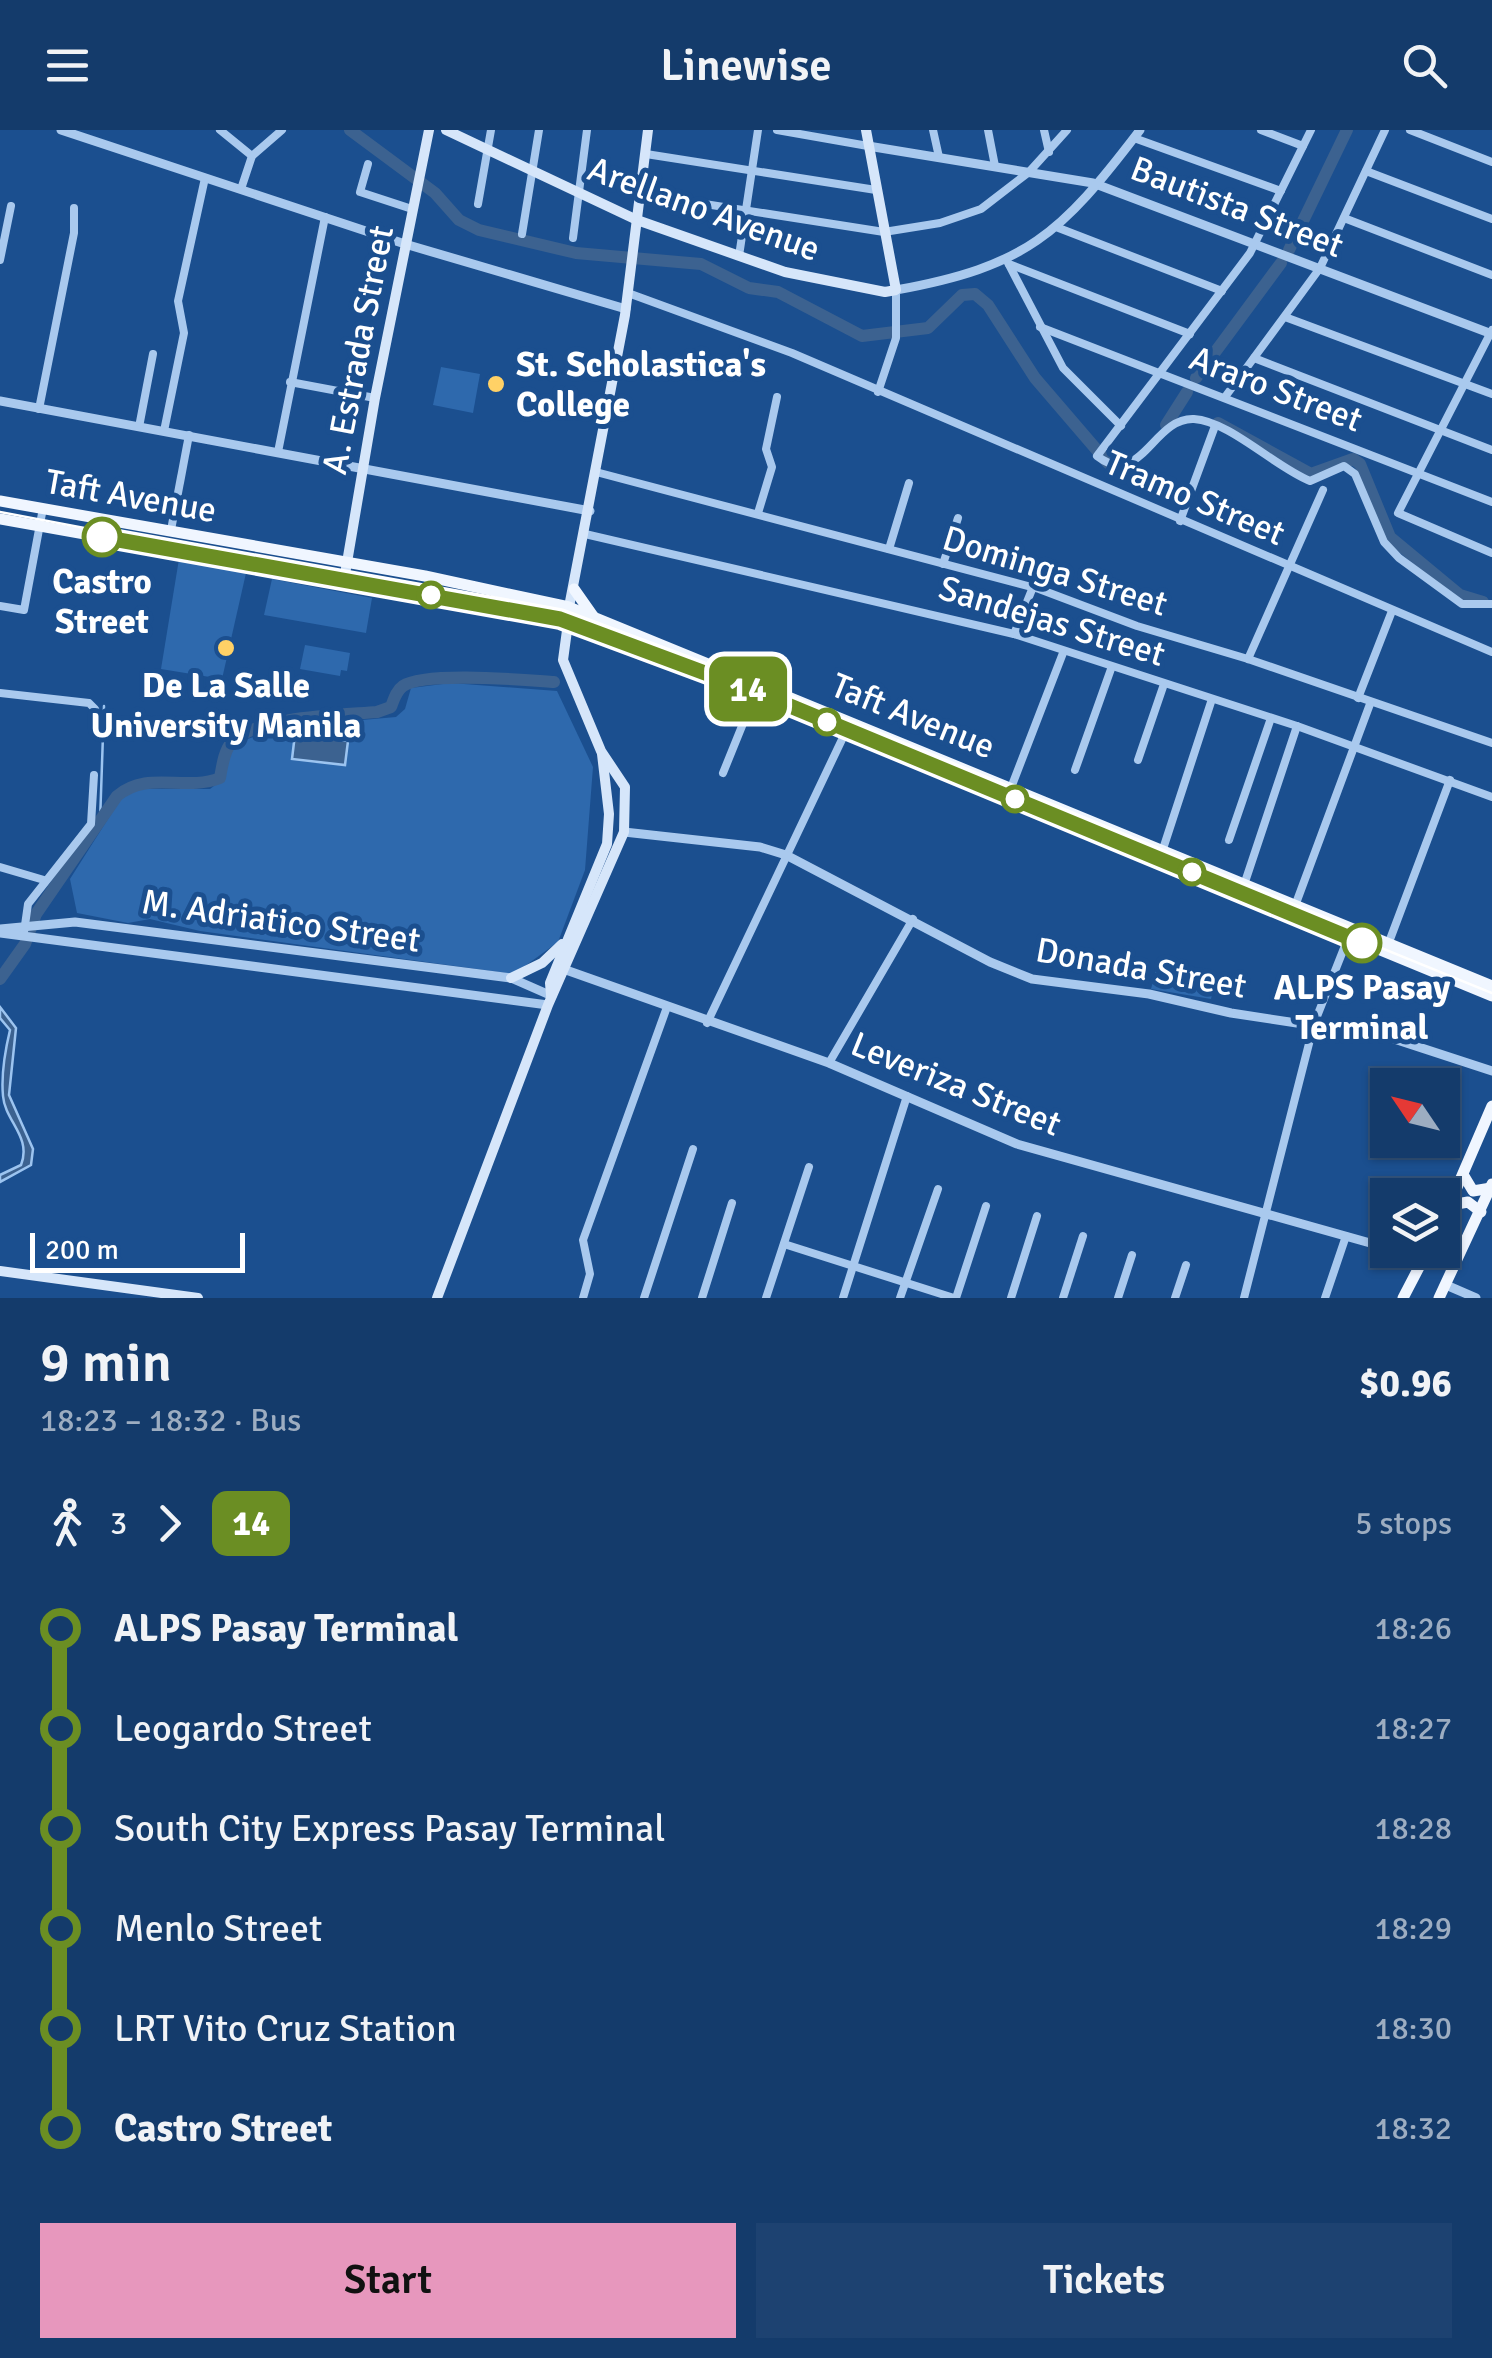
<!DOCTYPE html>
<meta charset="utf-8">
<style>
:root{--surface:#143b6b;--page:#1d4271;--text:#f1f3f6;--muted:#9dadc1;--line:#33557e;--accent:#e797bd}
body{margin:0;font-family:Signika,sans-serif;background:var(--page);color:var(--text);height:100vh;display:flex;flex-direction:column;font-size:38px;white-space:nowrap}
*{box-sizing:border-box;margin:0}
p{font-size:32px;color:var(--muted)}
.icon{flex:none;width:55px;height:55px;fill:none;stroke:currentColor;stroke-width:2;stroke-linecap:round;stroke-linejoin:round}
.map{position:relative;height:1168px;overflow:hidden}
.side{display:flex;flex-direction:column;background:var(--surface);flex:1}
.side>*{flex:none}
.badge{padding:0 20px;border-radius:15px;font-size:35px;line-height:65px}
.needle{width:65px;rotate:305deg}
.fabs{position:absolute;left:1370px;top:938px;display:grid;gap:20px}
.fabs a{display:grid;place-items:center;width:90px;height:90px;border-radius:0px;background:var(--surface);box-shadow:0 2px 8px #0004,0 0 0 2px var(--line);font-size:50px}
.scale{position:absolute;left:30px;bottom:25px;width:215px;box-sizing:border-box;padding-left:10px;border:5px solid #fff;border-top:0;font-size:28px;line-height:35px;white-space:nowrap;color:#fff;-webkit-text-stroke:8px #1b4f8f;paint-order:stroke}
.map>.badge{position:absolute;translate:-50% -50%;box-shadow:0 0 0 5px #fff}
.legs{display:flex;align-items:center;gap:15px;height:110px;padding:0 40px;font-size:32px}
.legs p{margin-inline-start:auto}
.head{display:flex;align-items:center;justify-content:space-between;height:170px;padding:0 40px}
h1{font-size:55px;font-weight:600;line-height:75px}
.cta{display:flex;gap:20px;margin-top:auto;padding:20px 40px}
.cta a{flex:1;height:115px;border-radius:0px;background:var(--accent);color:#111;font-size:40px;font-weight:600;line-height:115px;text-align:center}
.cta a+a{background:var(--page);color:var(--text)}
ul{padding:0 40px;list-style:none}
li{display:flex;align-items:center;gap:35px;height:100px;font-size:38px}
li i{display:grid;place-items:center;width:15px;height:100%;margin:0 12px;background:currentColor}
li i::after{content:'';width:25px;height:25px;margin:-12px;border:8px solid;border-radius:50%;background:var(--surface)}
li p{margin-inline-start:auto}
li:first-child i{background:linear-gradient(#0000 50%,currentColor 0)}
li:last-child i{background:linear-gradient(currentColor 50%,#0000 0)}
header{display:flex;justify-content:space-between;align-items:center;height:130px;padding:0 40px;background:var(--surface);font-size:45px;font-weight:600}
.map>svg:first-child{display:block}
.green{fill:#2e69ad}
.water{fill:#3c6290;stroke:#9cc4f0;stroke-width:2.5}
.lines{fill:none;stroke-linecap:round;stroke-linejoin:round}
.stream{stroke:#9cc4f0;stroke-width:2.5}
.river{stroke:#3c6290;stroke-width:12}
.minor{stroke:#a9c9ee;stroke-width:8}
.tertiary{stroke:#a9c9ee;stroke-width:9}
.secondary{stroke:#d6e6fa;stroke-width:10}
.primary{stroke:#f0f6ff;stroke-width:11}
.tram{stroke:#fff;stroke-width:2.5}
.line-1-casing{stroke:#fff;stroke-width:22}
.line-1{stroke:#6b8e23;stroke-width:15}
.poi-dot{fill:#ffd166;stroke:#1b4f8f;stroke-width:4}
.stop-1-dot{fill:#fff;stroke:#6b8e23;stroke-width:5}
.labels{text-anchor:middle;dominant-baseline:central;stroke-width:10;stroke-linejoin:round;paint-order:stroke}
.street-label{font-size:35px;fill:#fff;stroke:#1b4f8f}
.poi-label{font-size:35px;font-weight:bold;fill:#fff;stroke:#1b4f8f;text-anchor:start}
.stop-label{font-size:35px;font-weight:bold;fill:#fff;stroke:#1b4f8f}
</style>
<header><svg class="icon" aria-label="menu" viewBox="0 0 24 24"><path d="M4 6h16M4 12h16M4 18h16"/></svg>Linewise<svg class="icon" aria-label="search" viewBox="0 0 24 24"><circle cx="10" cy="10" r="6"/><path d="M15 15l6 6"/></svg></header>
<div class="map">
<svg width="1492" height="1168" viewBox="0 0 1492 1168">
<rect width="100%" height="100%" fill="#1b4f8f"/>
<g class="green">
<path d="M441 237 480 244 473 283 433 275Z"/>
<path d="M179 429 246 443 222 549 161 539Z"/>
<path d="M272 449 372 468 366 503 264 485Z"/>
<path d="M305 515 350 523 347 541 341 540 340 546 300 539Z"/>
<path d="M451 553 557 561 593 637 585 740 558 812 514 844 200 801 150 789 128 793 77 783 70 749 120 670 134 659H210L223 649 232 614 284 597 396 587 405 579 411 558Z"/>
<path d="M1158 833 1216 846 1211 869 1151 859Z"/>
</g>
<g class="water">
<path d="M295 604 348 611 345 635 292 629Z"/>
<path d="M0 877 16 898 9 965 33 1019 31 1035 0 1052V1045L21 1035C32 1007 5 991 3 966 1 945 5 921 10 900L0 888Z"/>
</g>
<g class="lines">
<path class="stream" d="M100 692 104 576"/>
<g class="river">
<path d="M350 0 435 63 459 90 479 100 576 123 701 134 749 158 778 162 862 206 928 198 962 165 975 164 988 175 1035 248 1108 333"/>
<path d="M1289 120 1347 0"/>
<path d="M1196 248 1281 133"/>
<path d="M1218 293 1311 344 1353 329 1360 334 1390 407 1460 465 1483 472"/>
<path d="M1166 295 1187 262"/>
<path d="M0 849 25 814 36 784 117 666C148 640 184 662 220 648 222 637 224 620 232 612 258 586 342 585 377 582L391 577C394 569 396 561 403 556 425 541 524 550 554 552"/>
</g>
<g class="minor">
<path d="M220 0 252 26"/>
<path d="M777 0 868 16"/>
<path d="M933 0 939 27"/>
<path d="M988 0 995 36"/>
<path d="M1044 0 1049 22"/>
<path d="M1261 0 1303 16"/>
<path d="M1311 0 1250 123 1097 326C1141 360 1153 287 1194 289 1229 291 1275 337 1310 351L1344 336 1355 344 1384 412 1399 428 1462 474H1492"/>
<path d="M1410 0 1492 32"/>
<path d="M1134 8 1281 61"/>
<path d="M646 24 876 60"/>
<path d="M368 34 360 62 412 79"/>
<path d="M1366 41 1492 89"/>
<path d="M241 59 252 26 282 0"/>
<path d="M641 64 884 102 940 93 981 79 1029 42 1067 0"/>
<path d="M478 74 491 0"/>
<path d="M1344 88 1492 145"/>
<path d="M1056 97 1222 161"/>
<path d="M522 104 539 0"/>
<path d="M573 108 587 0"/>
<path d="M739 126 758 0"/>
<path d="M0 130 11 76"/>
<path d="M1007 131 1063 238 1121 296"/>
<path d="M1009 134 1190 204"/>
<path d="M628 163 792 223 1492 522"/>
<path d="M1285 187 1492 264"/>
<path d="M1040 197 1492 372"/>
<path d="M1492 200 1398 383 1492 423"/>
<path d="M1254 228 1492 320"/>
<path d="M290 252 375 268"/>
<path d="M878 262 896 208V160"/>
<path d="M1225 267 1320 138 1385 0"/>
<path d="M39 279 74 103V78"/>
<path d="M139 297 153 224"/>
<path d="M164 301 184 203 178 171 205 48"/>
<path d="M278 322 325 87"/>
<path d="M596 342 1039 459 1137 496 1248 529 1492 613"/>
<path d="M758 383 772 337 766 319 777 267"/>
<path d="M1180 391 1215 296"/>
<path d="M171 400 189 305"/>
<path d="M585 404 1014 504 1297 596 1492 667"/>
<path d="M889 419 909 353"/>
<path d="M943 434 958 388"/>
<path d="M0 476 24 480 43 378"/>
<path d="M1014 504 1033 457"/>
<path d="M1248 529 1323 360"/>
<path d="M0 563 89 573 95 579"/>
<path d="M1358 568 1392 481"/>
<path d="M1138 630 1164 554"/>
<path d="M1075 640 1111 539"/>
<path d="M723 643 757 559"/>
<path d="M1009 663 1063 523"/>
<path d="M1229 710 1271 588"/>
<path d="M1162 722 1212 569"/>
<path d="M0 737 44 750"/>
<path d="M1245 752 1297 596"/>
<path d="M1295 776 1370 574"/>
<path d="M24 802 28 774 91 694 94 645"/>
<path d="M1389 812 1450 650"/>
<path d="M707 893 847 599"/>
<path d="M829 933 913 789"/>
<path d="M784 1114 954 1168"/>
<path d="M583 1168 590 1144 583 1110 667 877"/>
<path d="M644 1168 693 1019"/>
<path d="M702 1168 732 1073"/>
<path d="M766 1168 809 1037"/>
<path d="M843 1168 907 966"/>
<path d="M900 1168 938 1059"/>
<path d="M956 1168 986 1076"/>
<path d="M1011 1168 1037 1086"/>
<path d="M1063 1168 1083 1106"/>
<path d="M1118 1168 1132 1125"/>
<path d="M1175 1168 1186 1135"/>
<path d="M1244 1168 1314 894 1350 803"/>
<path d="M1325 1168 1346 1106"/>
</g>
<g class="tertiary">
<path d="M61 0 405 114 626 179"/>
<path d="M868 16 1093 53 1492 204"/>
<path d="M896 160C1027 136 1060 105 1140 0"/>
<path d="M0 271 590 381"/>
<path d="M624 702 760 717 786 725 990 832 1032 849 1149 864 1231 883 1388 907 1492 941"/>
<path d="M0 799 75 792 511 848 552 866"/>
<path d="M0 803 548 875"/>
<path d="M566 840 829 933 1017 1014 1388 1118"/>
<path d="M1392 1120 1421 1134"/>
<path d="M1446 1155 1476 1168"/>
</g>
<g class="secondary">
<path d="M446 0 637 90 785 142 885 162 896 160 866 0"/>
<path d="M344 450 375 268 429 0"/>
<path d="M569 477 625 185 648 0"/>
<path d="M511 848 542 833 562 814"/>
<path d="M551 865 550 853 607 714 609 684 602 624"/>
<path d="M0 1141 198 1168"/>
<path d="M437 1168 548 875 624 702 625 657 601 621 563 530 568 493"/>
</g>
<g class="primary">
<path d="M0 371 425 446 569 477 1492 856"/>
<path d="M0 389 560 489 755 562 1492 866"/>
<path d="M574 459 593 486"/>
<path d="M1464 1046 1473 1061 1491 1058"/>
<path d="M1451 1075 1468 1072 1481 1082"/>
<path d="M1442 1092 1492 976"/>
<path d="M1403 1168 1428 1120"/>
<path d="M1439 1168 1492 1054"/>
</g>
<path class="tram" d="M0 382 581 492 1492 863"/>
</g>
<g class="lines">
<defs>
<path id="line-1" d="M102 407 560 489 756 562 1362 813"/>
</defs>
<use href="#line-1" class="line-1-casing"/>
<use href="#line-1" class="line-1"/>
</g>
<g class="poi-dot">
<circle cx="496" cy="254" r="10"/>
<circle cx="226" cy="518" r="10"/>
</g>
<g class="stop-1-dot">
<circle cx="102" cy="407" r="18"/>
<circle cx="431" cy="465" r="12"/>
<circle cx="827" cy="592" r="12"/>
<circle cx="1015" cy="669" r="12"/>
<circle cx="1192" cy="742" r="12"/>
<circle cx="1362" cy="813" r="18"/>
</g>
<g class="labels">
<g class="street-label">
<text transform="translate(1237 77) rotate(21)">Bautista Street</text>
<text transform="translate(704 79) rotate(20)">Arellano Avenue</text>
<text transform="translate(358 220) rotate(-79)">A. Estrada Street</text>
<text transform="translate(1276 259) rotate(21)">Araro Street</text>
<text transform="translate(131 366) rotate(10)">Taft Avenue</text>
<text transform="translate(1195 368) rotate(23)">Tramo Street</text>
<text transform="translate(1055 441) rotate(17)">Dominga Street</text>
<text transform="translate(1052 491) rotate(17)">Sandejas Street</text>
<text transform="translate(913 586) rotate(22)">Taft Avenue</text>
<text transform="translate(281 791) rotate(8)">M. Adriatico Street</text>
<text transform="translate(1141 838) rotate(10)">Donada Street</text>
<text transform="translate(956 954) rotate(22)">Leveriza Street</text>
</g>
<g class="poi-label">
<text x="516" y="234">St. Scholastica's<tspan x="516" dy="40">College</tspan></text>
<text x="226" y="555" text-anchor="middle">De La Salle<tspan x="226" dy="40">University Manila</tspan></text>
</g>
<g class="stop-label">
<text x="102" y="451">Castro<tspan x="102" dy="40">Street</tspan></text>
<text x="1362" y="857">ALPS Pasay<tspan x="1362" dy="40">Terminal</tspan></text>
</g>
</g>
</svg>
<div class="fabs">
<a><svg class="needle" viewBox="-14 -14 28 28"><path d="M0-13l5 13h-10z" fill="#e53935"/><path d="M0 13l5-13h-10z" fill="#9dadc1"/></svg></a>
<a><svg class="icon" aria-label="layers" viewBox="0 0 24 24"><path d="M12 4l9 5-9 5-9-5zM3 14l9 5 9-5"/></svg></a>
</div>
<div class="scale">200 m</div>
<b class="badge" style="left:748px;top:559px;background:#6b8e23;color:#fff">14</b>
</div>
<section class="side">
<div class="head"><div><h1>9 min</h1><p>18:23 – 18:32 · Bus</p></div><b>$0.96</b></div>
<div class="legs"><svg class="icon" aria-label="walk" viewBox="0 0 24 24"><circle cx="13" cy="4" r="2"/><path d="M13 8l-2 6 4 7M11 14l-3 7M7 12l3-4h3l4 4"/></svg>3<svg class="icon" aria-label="forward" viewBox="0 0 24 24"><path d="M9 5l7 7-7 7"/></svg><b class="badge" style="background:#6b8e23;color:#fff">14</b><p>5 stops</p></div>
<ul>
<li><i style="color:#6b8e23"></i><b>ALPS Pasay Terminal</b><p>18:26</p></li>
<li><i style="color:#6b8e23"></i><span>Leogardo Street</span><p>18:27</p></li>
<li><i style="color:#6b8e23"></i><span>South City Express Pasay Terminal</span><p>18:28</p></li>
<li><i style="color:#6b8e23"></i><span>Menlo Street</span><p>18:29</p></li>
<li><i style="color:#6b8e23"></i><span>LRT Vito Cruz Station</span><p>18:30</p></li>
<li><i style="color:#6b8e23"></i><b>Castro Street</b><p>18:32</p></li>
</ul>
<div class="cta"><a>Start</a><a>Tickets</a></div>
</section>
